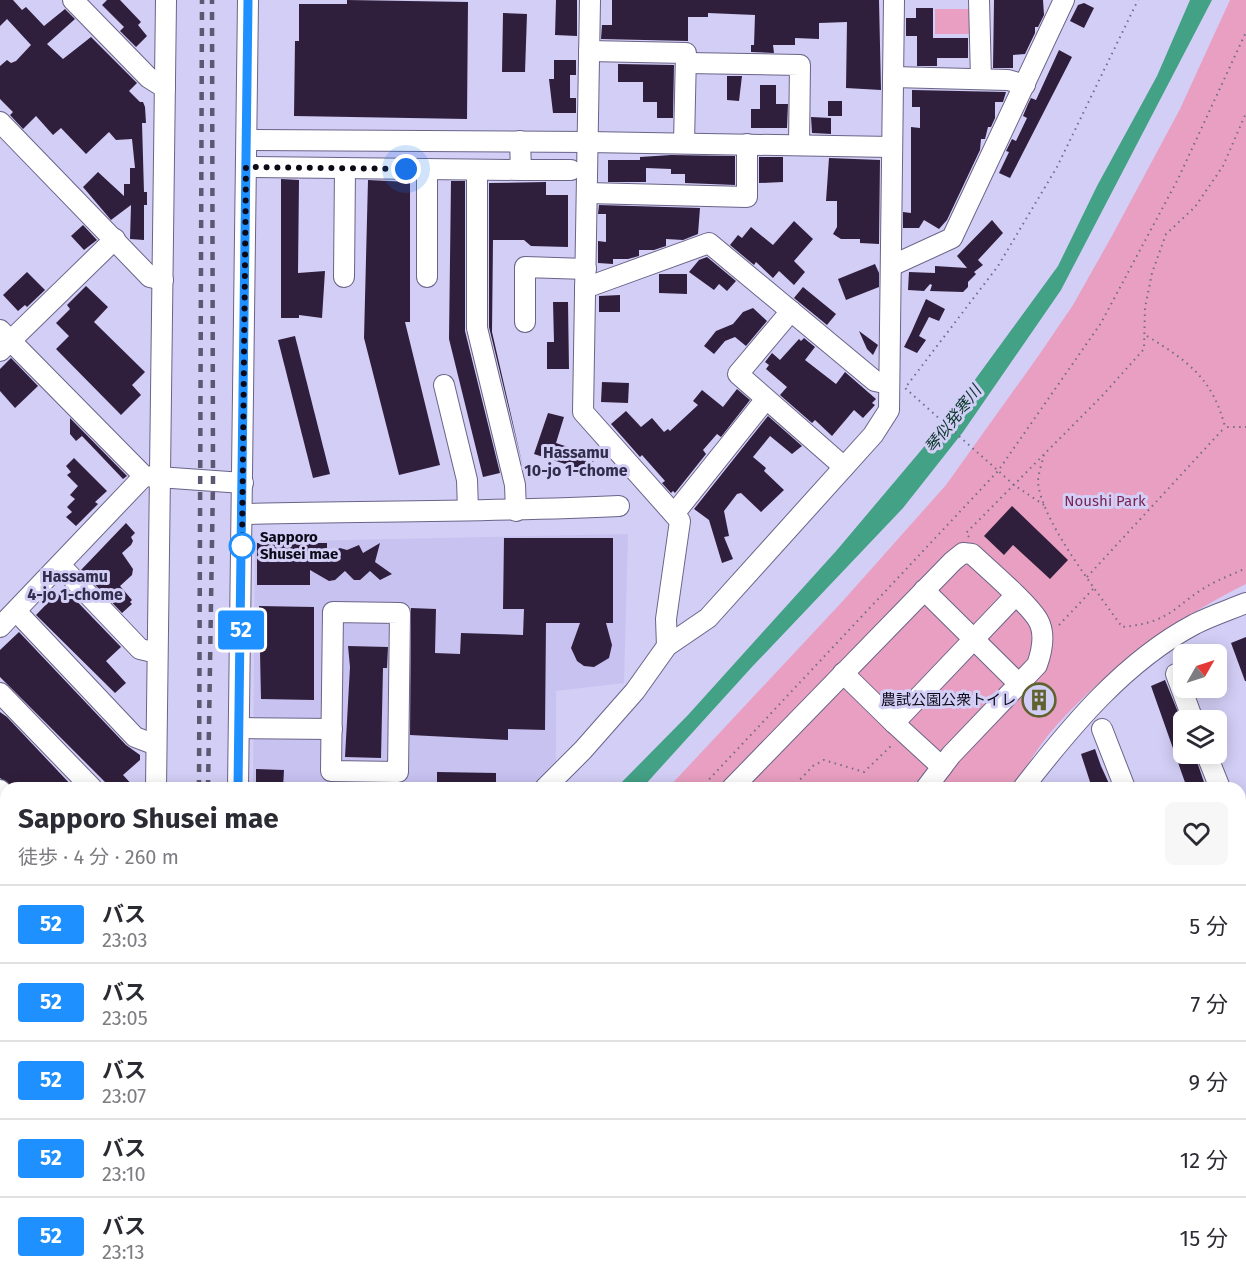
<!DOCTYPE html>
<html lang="ja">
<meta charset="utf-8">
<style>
:root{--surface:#fff;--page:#f7f7f7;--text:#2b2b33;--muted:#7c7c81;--line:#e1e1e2}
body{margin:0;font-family:"Fira Sans","Noto Sans JP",sans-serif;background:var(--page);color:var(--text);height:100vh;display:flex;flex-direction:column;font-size:22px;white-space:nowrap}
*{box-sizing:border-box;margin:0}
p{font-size:20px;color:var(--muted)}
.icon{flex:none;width:33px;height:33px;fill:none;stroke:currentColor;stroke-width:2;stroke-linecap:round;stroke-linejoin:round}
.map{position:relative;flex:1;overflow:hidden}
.drawer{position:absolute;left:0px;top:782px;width:1246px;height:506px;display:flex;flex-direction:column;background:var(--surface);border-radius:18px 18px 0 0;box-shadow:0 3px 15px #0003}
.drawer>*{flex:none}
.badge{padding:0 12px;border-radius:4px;font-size:21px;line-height:39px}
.needle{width:39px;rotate:51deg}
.fabs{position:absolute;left:1173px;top:644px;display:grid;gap:12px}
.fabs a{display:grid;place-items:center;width:54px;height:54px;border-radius:9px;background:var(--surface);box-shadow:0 3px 15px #0003;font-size:30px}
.you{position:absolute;width:30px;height:30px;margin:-15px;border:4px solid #fff;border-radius:50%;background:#1a73e8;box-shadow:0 0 0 9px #1a73e833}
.map>.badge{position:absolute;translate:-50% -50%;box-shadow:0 0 0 3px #fff}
.round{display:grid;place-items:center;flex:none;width:63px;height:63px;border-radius:9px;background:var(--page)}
.summary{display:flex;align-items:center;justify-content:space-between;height:102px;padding:0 18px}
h1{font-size:28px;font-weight:700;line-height:45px}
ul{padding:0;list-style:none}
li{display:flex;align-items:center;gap:18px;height:78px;padding:0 18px;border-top:2px solid var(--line)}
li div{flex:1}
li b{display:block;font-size:22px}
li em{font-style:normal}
li .badge{min-width:66px;font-weight:700;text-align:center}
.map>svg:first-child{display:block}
.built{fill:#c8c2f1}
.green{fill:#e99fc1}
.water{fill:#43a185}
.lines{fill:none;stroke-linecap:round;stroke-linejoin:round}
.river{stroke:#43a185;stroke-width:26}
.building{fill:#301f3c}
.minor-casing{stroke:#696488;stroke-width:22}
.path{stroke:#706c87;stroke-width:2;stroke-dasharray:1.5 4.5;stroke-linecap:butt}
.minor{stroke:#fff;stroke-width:20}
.rail{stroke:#5c5870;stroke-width:4.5;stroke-dasharray:8 8;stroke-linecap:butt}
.line-casing{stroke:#fff;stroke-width:14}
.line{stroke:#1e90ff;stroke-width:9}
.walk{stroke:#0d0a18;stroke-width:6;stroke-dasharray:0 10.8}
.stop-dot{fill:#fff;stroke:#1e90ff;stroke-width:3}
.labels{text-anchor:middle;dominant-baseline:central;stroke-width:6;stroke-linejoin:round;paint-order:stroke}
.park-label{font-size:15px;fill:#7b2554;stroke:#d3cef6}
.stop-label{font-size:15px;font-weight:bold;fill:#0d0a18;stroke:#d3cef6;text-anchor:start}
.poi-label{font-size:15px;fill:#0d0a18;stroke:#d3cef6;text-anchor:end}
.water-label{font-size:16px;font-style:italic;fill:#0b372b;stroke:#d3cef6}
.neighbourhood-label{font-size:16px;font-weight:bold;fill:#322d4d;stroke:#d3cef6}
</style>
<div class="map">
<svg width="1246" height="1286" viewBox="0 0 1246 1286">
<rect width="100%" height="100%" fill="#d3cef6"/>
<g class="built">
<path d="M628 534 624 683 556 691V768L535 787 253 788 255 542Z"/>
<path d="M1246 848V1121L1241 1117 1240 853Z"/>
</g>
<g class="green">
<path d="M1230 0H1246V584C1175 619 1108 668 1055 727 1039 745 1026 768 1012 787L668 788 841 603 946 485 1039 355 1073 305 1113 234 1180 109Z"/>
<path d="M935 9H969L970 34H935Z"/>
<path d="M1246 858V1028L1241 1034 1240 862Z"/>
</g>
<path class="water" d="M1190 0H1212L1061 290 963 432 903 508 751 668 643 787H617L688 715 837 550 939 429 1058 266 1097 186 1157 76Z"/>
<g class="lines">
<path class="river" d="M0 1064 6 1059"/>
</g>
<g class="building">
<path d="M0 0H13L22 10 26 7 44 26 65 9 75 19 47 44 63 59 91 37 137 83 129 91 140 102H143L145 107 146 123H142L144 192H147V205H144V240L130 239 131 205 111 220 83 187 98 172 124 196V184H130V168H135L132 139 116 140 109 132 86 154 61 128 53 135 36 116 23 129 10 115 13 112 0 99V66L7 60 11 63 16 61 31 45 7 19 0 26Z"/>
<path d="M107 0H120L141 22 138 25 147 36 136 47 120 31 124 27 102 5Z"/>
<path d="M347 0 468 2 467 119 294 116 295 41H299V4H347Z"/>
<path d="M556 0H577V36L555 35Z"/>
<path d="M612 0H879L881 90 846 88 847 22 819 23V39L795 38V45H773L774 53 751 52V45H754L755 15 708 13V17H688V41L601 39 602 25H612Z"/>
<path d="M994 0H1043L1044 15 1038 27H1035V33L1025 54 1013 55V68H993Z"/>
<path d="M1084 3 1094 8 1084 28 1070 21 1078 5Z"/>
<path d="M916 8H933V38H968V58H937V66H917V36H906V18H916Z"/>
<path d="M503 13 527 14 525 72H502Z"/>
<path d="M1059 50 1072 57 1010 178 999 173 1009 152 1006 151 1012 139 1016 141 1027 118 1023 116 1028 104 1031 98 1036 100Z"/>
<path d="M554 60H576V75H570V98H576V113H553L549 79H554Z"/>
<path d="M618 64 674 65 673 118H657V102H643V82H618Z"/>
<path d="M727 76H742L739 101 727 100Z"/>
<path d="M760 85H776V104H788L787 128H751V109H760Z"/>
<path d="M912 90 1006 92 1003 102H995V118L991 127H988L985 139H981L980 150 947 220 939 229 924 220 919 228H903V212L911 213V127L920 128V107H912Z"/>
<rect x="828" y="101" width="14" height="15"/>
<path d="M811 117 831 118V134L812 133Z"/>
<path d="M671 155 735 156V185L685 183V174H671V169L646 168V182H608V160H640V157Z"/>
<path d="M759 157H783V182L759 183Z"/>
<path d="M829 158 880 160 879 244 860 243V239H841L833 234 837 227V201H826Z"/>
<path d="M281 179 299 180 298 273 325 271 322 318 299 315V318H281Z"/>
<path d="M368 180 410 182V322H405L440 465 399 475 364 338Z"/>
<path d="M451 181H465V331L500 473 483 477 449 339Z"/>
<path d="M546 182V195H568V247L531 246 524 240H493L492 332 523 467 489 327V183Z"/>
<path d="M599 205 700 208 698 234 683 240 666 239V246L654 250H639V256L628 259H613V264L598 263V241L606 242V214H598Z"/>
<path d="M992 220 1003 233 978 260 983 265 974 272 976 274 968 282V287L963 292 930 291 932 285 930 284 924 291 908 290 909 272 935 273V266L967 268 957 256Z"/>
<path d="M794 221 813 239 794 261 805 272 794 285 779 271 773 278 756 262 754 265 730 245 738 235 742 238 751 227 773 245Z"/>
<path d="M83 225 97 240 84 250 71 236Z"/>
<path d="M707 257 736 281 727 291 719 284 714 290 689 272 699 260Z"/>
<path d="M875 264 879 273V287L846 300 838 279Z"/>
<path d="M27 272 45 290 27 307 25 305 18 311 3 295Z"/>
<path d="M659 274H687V294L659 293Z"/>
<path d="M86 286 108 307 94 322 145 372 132 385 141 395 121 415 56 349 69 336 56 323 70 309 67 305Z"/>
<path d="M803 287 836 314 827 325 794 298Z"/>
<path d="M620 295V312H599V296Z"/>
<path d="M926 299 945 309 939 321 929 317 919 336 926 340 917 353 904 347 911 333 915 335 911 333Z"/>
<path d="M553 302H568L569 369H547V342H554Z"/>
<path d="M753 308 767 321 746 346 735 337 725 341 714 354 704 346 716 331 733 324 743 312Z"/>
<path d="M859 331 878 345 873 355 867 349Z"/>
<path d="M295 336 330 474 313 478 278 340Z"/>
<path d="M804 338 815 347 805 360 836 384 845 372 876 399 872 403 875 405 863 418 854 410 832 436 815 420 812 423 780 395 787 387 766 369 769 365 765 362 772 353 780 360 799 339 801 341Z"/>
<path d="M11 358 38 386 15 408 0 391V369Z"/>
<path d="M602 382 629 383 628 403 601 402Z"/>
<path d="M737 389 750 400 721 437 717 434 703 450 706 454 675 493 673 491 671 493 662 483 665 481 642 455 640 457 611 424 626 411 641 427 652 418 664 432 668 429 670 431 698 405 693 401 702 390 723 407Z"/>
<path d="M548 413 564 417 556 443 595 456 590 472 534 454Z"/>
<path d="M768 416 802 446 792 454 770 436 753 457 766 468 764 471 784 490 761 512 741 493 737 494 724 511 729 536 724 537 733 559 722 563 709 520 694 509Z"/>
<path d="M70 418 127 476 123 479 82 436 76 441 70 434Z"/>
<path d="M74 458 107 491 95 502 98 504 76 526 66 517 72 512 67 507 75 499 70 495 78 486 67 475 71 472 66 466Z"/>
<path d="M1012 506 1068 560 1050 579 1013 545 1004 555 984 536Z"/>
<path d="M126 523 135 533 131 537 133 541 131 545 122 553 133 569 132 575 120 586 132 600 130 602 132 604 122 613 81 570Z"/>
<path d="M504 538H613V623H606L612 645 609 658 594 667 584 666 577 661 571 648 580 623H546L545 730 508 729V740L410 735 411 608 436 609 435 653 460 654 461 633 523 635 524 609H503Z"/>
<path d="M257 543H327V554L340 548 347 550 359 545 363 553 380 543 375 562 392 574 380 580 370 571 360 580H354L345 571 335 580 329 581 310 570V585H257Z"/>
<path d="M63 587 121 647 106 661 126 683 115 693 36 615Z"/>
<path d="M259 606 314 607V700L261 699Z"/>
<path d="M19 632 126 745 140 755V760L123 775 135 788H111L0 677V650Z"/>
<path d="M1246 637V681H1245L1231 643Z"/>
<path d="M348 646 388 647 387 668H383L381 758 345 757 350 667Z"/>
<path d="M1165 680 1184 727V753H1194L1206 788H1187L1151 686Z"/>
<path d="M1041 690 1048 698 1037 710 1029 702Z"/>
<path d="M0 712 7 717 74 788H14L0 778Z"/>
<path d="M1095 749 1101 766 1111 788H1092L1081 754Z"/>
<path d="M256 769 284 770 283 788H256Z"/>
<path d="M437 772 496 773V788H437Z"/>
</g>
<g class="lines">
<defs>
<g id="minor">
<path d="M73 0 149 78 165 88"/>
<path d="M590 0 583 412 680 521 666 619 667 646"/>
<path d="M979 0 981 79"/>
<path d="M589 51 686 53 684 143"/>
<path d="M686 63 800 65 799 145"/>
<path d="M893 77 1008 80 1025 85"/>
<path d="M0 122 150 277 163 280"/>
<path d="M247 140 588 142 892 147"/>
<path d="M246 167 521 170 520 141"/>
<path d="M427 169V277"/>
<path d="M477 170V328L515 485 516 511"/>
<path d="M521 170H571"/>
<path d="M587 193 747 197V144"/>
<path d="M891 266 952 238 1064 0"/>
<path d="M344 277 345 168"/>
<path d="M585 288 709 243 875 381 889 384"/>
<path d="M791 311 738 374 844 467"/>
<path d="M525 322V267L586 269"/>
<path d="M0 330 144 476 243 483"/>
<path d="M0 351 115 239"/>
<path d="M444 385 467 480 468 510"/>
<path d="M242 514C368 511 494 512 619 506"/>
<path d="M674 514 766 399"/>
<path d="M60 565 140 649 157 653"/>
<path d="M924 590 1019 684"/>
<path d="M16 611 135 737 156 745"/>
<path d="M333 612 400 613 398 772 331 771Z"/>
<path d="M0 627 144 476"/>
<path d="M843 673 894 723"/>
<path d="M1176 674 1193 720"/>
<path d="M0 693 92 788"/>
<path d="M239 728 332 729"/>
<path d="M1102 729 1125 788"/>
<path d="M1206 753 1220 788"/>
<path d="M942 767 894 723 1015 596"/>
<path d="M156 788 166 0"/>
<path d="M238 788 248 0"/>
<path d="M545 788 583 750 635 691 667 646 708 618 873 435 889 410 894 0"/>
<path d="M732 788 953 561 963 553 972 554C988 569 1028 603 1038 620 1046 634 1042 651 1037 665L951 755 926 788"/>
<path d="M1023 788C1071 726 1125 661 1195 624 1211 616 1229 610 1246 603"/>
<path d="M0 790 6 796"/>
<path d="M0 823 6 818"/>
<path d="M1240 832 1246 828"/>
<path d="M0 985 6 982"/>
<path d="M1240 1139 1246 1144"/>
<path d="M402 1281 404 1286"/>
<path d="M493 1281 495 1286"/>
<path d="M537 1281 539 1286"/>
<path d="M828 1281 830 1286"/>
<path d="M961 1281 963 1286"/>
<path d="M163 1286V1281"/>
<path d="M233 1286V1281"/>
<path d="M1180 1286 1181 1281"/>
</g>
</defs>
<use href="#minor" class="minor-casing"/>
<g class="path">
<path d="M1147 336C1188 361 1213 379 1225 427H1246"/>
<path d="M1044 455C1042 463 1038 474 1038 482 1041 521 1099 594 1122 627 1176 622 1174 603 1215 582 1225 577 1236 573 1246 568"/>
<path d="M1044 505 1014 485 905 388 998 266 1057 167 1138 0"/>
<path d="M969 537 966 533 1102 396 1144 349 1145 308 1152 273 1166 234 1195 207 1223 166 1246 113"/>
<path d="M1087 577 1225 427"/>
<path d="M1059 625 1094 588"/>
<path d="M701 788 998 471 1101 323 1178 179 1246 32"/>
<path d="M792 788 813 766 824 760 864 772 893 744"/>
</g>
<use href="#minor" class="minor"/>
<g class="rail">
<path d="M199 788 202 0"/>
<path d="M208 788 213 481 212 0"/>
<path d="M194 1286V1281"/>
<path d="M205 1286V1281"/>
</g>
</g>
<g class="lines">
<defs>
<path id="line" d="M238 788 248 0"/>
</defs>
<use href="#line" class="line-casing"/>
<use href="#line" class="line"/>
<path class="walk" d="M242 546 246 167 406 169"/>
</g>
<defs>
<symbol id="building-ring" viewBox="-11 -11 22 22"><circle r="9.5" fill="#d3cef6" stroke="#60622f" stroke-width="1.5"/><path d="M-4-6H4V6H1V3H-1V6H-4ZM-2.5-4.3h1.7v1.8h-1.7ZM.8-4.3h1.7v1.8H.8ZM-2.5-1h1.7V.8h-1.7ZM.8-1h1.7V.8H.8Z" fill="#60622f"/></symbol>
</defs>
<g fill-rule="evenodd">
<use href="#building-ring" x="1020" y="681" width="38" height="38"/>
</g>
<circle class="stop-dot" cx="242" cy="546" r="12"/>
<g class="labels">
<g class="park-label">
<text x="1105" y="501">Noushi Park</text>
</g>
<g class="stop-label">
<text x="260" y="537">Sapporo<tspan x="260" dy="17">Shusei mae</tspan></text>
</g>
<g class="poi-label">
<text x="1016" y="700">農試公園公衆トイレ</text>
</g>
<g class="water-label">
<text transform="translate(953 419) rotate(-52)">琴似発寒川</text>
</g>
<g class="neighbourhood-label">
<text x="576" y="452">Hassamu<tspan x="576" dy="18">10-jo 1-chome</tspan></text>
<text x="75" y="576">Hassamu<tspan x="75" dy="18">4-jo 1-chome</tspan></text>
</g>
</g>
</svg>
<div class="fabs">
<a><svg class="needle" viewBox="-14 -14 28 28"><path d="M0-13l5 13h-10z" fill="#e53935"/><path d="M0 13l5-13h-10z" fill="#7c7c81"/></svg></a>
<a><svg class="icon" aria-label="layers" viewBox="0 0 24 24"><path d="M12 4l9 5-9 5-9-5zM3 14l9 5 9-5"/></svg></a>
</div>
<div class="you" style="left:406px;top:169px"></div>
<b class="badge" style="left:241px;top:630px;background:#1e90ff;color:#fff">52</b>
<section class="drawer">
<div class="summary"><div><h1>Sapporo Shusei mae</h1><p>徒歩 · 4 分 · 260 m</p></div><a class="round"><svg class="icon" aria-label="heart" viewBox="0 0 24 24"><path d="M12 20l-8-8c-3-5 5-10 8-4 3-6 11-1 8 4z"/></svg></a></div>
<ul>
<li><span class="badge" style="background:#1e90ff;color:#fff">52</span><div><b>バス</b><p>23:03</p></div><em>5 分</em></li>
<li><span class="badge" style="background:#1e90ff;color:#fff">52</span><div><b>バス</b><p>23:05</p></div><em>7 分</em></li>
<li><span class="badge" style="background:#1e90ff;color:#fff">52</span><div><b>バス</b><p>23:07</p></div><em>9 分</em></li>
<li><span class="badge" style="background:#1e90ff;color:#fff">52</span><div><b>バス</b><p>23:10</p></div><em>12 分</em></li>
<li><span class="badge" style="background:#1e90ff;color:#fff">52</span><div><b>バス</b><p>23:13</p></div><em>15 分</em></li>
</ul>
</section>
</div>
